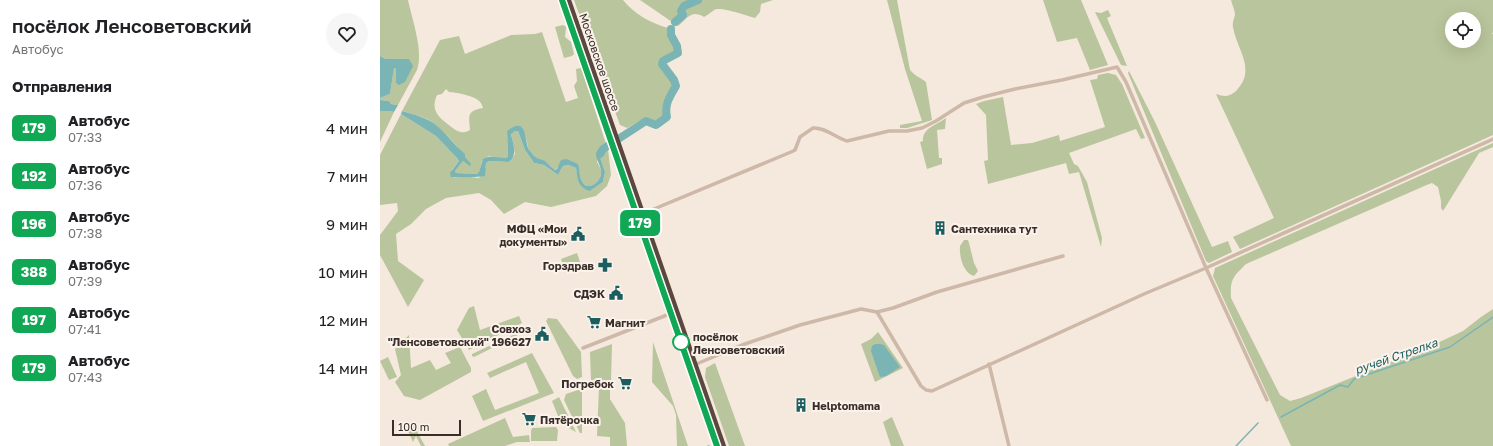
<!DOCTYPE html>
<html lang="ru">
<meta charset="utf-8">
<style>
:root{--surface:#fff;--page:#f6f6f6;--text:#202124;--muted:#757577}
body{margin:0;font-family:"Golos Text",sans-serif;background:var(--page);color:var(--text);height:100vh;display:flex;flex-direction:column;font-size:15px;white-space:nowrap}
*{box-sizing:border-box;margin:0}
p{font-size:13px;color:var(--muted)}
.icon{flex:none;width:22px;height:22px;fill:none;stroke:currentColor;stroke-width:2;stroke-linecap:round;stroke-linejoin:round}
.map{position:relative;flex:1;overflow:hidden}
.details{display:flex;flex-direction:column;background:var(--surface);width:380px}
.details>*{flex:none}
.badge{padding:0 8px;border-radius:6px;font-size:14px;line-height:26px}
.buttons{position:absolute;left:1065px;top:12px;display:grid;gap:8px}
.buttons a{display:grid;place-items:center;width:36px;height:36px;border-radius:50%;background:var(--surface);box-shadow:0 4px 16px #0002;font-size:20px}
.scale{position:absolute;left:12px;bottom:10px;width:69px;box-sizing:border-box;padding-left:4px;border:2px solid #3a2e29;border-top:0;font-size:11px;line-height:14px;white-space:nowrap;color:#3a2e29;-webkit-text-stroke:3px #fbf3eb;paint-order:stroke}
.map>.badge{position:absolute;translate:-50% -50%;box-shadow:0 0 0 2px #fff}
h2{padding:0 12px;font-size:15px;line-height:36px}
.round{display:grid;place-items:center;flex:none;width:42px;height:42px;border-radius:21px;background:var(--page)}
.summary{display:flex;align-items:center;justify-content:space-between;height:68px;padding:0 12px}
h1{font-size:19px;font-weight:600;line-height:30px}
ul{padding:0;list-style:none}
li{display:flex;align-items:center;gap:12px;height:48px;padding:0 12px}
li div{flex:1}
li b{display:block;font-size:15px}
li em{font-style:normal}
li .badge{min-width:44px;font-weight:700;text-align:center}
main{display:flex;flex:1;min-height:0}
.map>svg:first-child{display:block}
.green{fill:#b9c59c;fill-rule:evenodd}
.water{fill:#7ab4b4}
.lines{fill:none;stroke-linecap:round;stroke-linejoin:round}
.stream{stroke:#7ab4b4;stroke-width:1.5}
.river{stroke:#7ab4b4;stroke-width:8}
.street{stroke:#ceb8a8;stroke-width:3.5}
.highway{stroke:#5c473f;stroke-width:6}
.line-casing{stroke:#fff;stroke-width:9}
.line{stroke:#10a855;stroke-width:6}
.stop-dot{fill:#fff;stroke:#10a855;stroke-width:2}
.labels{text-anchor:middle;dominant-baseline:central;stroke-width:4;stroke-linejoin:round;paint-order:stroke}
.street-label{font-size:11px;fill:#3a2e29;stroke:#fbf3eb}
.poi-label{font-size:11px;font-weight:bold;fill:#3a2e29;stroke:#fbf3eb;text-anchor:end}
.stop-label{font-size:11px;font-weight:bold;fill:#3a2e29;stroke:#fbf3eb;text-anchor:start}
.water-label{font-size:12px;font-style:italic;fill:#1b5e60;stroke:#fbf3eb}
</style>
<main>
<section class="details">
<div class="summary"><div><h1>посёлок Ленсоветовский</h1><p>Автобус</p></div><a class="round"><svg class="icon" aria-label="heart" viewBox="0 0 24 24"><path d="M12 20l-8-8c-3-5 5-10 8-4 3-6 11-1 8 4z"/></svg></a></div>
<h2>Отправления</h2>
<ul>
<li><span class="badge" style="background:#10a855;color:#fff">179</span><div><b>Автобус</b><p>07:33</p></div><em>4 мин</em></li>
<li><span class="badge" style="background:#10a855;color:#fff">192</span><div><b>Автобус</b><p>07:36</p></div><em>7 мин</em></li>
<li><span class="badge" style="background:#10a855;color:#fff">196</span><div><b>Автобус</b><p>07:38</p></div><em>9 мин</em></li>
<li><span class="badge" style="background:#10a855;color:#fff">388</span><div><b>Автобус</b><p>07:39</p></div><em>10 мин</em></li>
<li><span class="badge" style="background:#10a855;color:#fff">197</span><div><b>Автобус</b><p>07:41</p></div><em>12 мин</em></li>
<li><span class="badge" style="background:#10a855;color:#fff">179</span><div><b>Автобус</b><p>07:43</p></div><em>14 мин</em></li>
</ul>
</section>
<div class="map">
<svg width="1113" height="446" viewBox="0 0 1113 446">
<rect width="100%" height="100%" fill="#f5e9de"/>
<g class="green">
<path d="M0 0H28C32 19 44 52 37 70L18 105 11 104 9 101 0 100V98L10 94 14 67 16 68V83L28 59H6L0 56Z"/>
<path d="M194 0H243C254 14 271 23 288 28L289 36 295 49C291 56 282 55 279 62L292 83V88L287 94 284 116 282 119 276 121 266 117 247 128 240 125Z"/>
<path d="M260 0H393L381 4 380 12 375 18C366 16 341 6 334 10 331 12 328 15 324 17 311 9 307 19 298 26Z"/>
<path d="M507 0H517L530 70C535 76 541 78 546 82L552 120 527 128H520V125L542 121 525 69Z"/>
<path d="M663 0H701L728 65 710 70 697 38 677 42Z"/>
<path d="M851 0H1113V32L1112 34H1113V135L860 249 853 237 894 218 836 94C845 97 849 97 856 91 877 69 857 51 853 27 852 23 854 19 855 15 855 10 852 5 851 0ZM1072 19H1094V41H1072Z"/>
<path d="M728 10 731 16 727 18 747 66 741 65 715 12 721 13Z"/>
<path d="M183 25 186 27 185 37 191 42 194 54 192 56 184 58 175 27Z"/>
<path d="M162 32 186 102 198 98 194 86 197 81 196 69 201 68 202 70 226 144 221 148 217 162C219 166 222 170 221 174 220 182 209 191 203 183 199 178 200 170 197 164L187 159 175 170 164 161 155 158 148 148 147 142 142 127 127 131 128 157 119 158 109 156 102 161 99 173 97 174 76 173 75 171 83 161 87 163C87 154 59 126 49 120 44 117 29 113 22 111L60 40 79 36 85 54 131 35 155 34ZM66 89 69 92C76 92 93 96 98 100 101 102 102 105 103 108 86 111 89 116 90 130 82 135 77 131 70 126 59 117 50 111 57 95L62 94Z"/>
<path d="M749 71 775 122 832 247 848 241 852 252 829 263 826 261 748 73Z"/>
<path d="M728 73 736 75 742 84 765 138 761 139 756 129 689 153 694 164 698 166 707 182 722 238 721 247 699 172 689 174 686 163 608 184 604 161 608 160 606 115 596 104 604 101 623 97 631 145 652 143 679 135 680 141 725 127 710 80 717 79 718 75Z"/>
<path d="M0 111H9L14 112 0 142Z"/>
<path d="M21 114 56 136 77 158 79 161 72 170 74 178 90 177 99 178 106 167V163L109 161 130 162 135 154 131 133 135 131H138L145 150 154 163 164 165 178 175 183 166 189 165 196 168 199 182 210 191 223 182 225 172 220 157 224 151 228 149 231 175 227 186 216 196 171 207 145 202 124 214 111 200 99 193 66 198 46 209 31 224 16 234 18 261 44 280 28 307 0 255V235L18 211 17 203 0 205V155Z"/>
<path d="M566 118 565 129 557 130 559 158H562V164L547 169 540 142 543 141C542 128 557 125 566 118Z"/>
<path d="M1113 143V147L1099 153 1063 211 1061 208V201L1058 187 1052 183 1049 184 866 264C853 277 850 279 851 298L900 395 910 401 921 398 1053 345 1083 331 1101 317 1113 309V446H911L833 276 835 268Z"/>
<path d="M584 240H588L589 243 594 263 598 271 594 276C583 273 579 256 580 246Z"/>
<path d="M197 253 202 268 186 273 181 259Z"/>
<path d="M94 306 100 330 139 316 142 323 89 350 77 330 89 308Z"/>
<path d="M168 318 177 319 201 352 202 377 197 379 193 376 166 321Z"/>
<path d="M498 332 523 368 495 382 481 344 491 339Z"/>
<path d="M137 333 138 334V335L94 357 92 356V354Z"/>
<path d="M29 335 31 368 50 360 56 370 71 363 65 353 80 347 91 368V372L40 400 24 396 15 382 21 375 15 349Z"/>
<path d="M273 342 308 446H297L296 415 293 406 272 382Z"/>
<path d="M232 344 231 381H211L210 352Z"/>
<path d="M152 353 174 393 103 421 92 396 106 389 115 410 159 393 146 362 110 378 107 373Z"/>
<path d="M8 357 17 377 9 380 0 361Z"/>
<path d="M335 363 365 446H349L325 377 326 368Z"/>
<path d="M219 387H230V399L245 423 247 446H230V437L217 436Z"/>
<path d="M198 390H201L202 391V433H200L184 400 186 394Z"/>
<path d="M179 397 196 432 173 419 178 416 172 401Z"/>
<path d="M512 417 524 446H511L503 422Z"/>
<path d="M125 418 133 437 149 435 150 442H137L125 446H69L68 444Z"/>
<path d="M33 424 45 446H41L36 436 33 442 28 431Z"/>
<path d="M176 427 178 430 177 441H151V431L152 428Z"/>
</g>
<g class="water">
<path d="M0 56 6 59H29L33 66 25 82 19 85 16 83V68H14L10 94 0 98Z"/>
<path d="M0 100 9 101 11 104 18 105 14 112 9 111H0Z"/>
<path d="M22 111C33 114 48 118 56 125 67 134 74 145 85 154V157L91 164 90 166 83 161 75 171 76 173 97 174 99 172 103 159C111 154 119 159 128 157L127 131C146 117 144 134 148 148 149 150 152 153 153 155 156 159 161 159 165 161 168 164 171 167 175 170L177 169 181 160 187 159 198 164C200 170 199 178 203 183 209 191 220 182 221 174 222 168 217 161 216 155L221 148 226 144 228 149 224 151 220 157 225 172 223 182 210 191C197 187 198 179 196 168L189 165 183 166 178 175 164 165 154 163 145 150 138 131H135L131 134C133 144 138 155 129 162L109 161 106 163 105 176C101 177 74 178 71 177L70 173 79 161 77 158 56 136 21 114Z"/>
<path d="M495 344H500L504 345 520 367 506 376 500 377 491 351 492 346Z"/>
</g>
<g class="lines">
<g class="stream">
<path d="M901 417 960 385 968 387 974 379 1070 347 1113 317"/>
<path d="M328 446H329"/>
<path d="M856 446 878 423"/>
</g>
<g class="river">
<path d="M295 22 303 15 301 11 304 6 318 0"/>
<path d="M220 154 223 149 266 121 276 125 287 117C284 105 290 96 296 86L294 80 282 64 283 61 298 53 297 46 291 35V29"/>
</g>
<g class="street">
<path d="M262 214 411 152 415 150 420 137 433 128C445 127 456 138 467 141L509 131H527L542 128 556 121 584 103 603 97 635 89 682 80 737 67 746 82 826 268 887 400"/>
<path d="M497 312 541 386 546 390 552 391 764 294 826 268 1113 139"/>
<path d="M203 348 292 313"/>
<path d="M609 364 629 446"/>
<path d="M314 365 362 345 420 325 481 309 497 312 513 308 557 292 683 256"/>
</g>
<g class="highway">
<path d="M182 0 337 446"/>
<path d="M188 0 343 446"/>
</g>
</g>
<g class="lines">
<defs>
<path id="line" d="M182 0 337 446"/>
</defs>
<use href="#line" class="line-casing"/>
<use href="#line" class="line"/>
</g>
<defs>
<symbol id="building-bare" viewBox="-9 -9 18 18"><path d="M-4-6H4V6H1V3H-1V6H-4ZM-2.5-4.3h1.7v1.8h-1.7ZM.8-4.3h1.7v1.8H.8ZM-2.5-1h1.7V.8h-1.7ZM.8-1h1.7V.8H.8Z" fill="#1b5e60" stroke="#fbf3eb" stroke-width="2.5" paint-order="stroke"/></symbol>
<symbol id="civic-bare" viewBox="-9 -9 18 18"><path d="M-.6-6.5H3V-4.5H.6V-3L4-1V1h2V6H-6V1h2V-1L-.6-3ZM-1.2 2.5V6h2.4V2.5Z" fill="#1b5e60" stroke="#fbf3eb" stroke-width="2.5" paint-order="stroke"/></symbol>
<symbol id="pharmacy-bare" viewBox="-9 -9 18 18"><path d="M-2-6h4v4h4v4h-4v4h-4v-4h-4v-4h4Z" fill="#1b5e60" stroke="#fbf3eb" stroke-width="2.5" paint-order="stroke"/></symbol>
<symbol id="supermarket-bare" viewBox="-9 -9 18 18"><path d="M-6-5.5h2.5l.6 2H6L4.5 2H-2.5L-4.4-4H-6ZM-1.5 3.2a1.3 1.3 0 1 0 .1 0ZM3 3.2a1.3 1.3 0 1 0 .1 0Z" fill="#1b5e60" stroke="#fbf3eb" stroke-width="2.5" paint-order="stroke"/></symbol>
</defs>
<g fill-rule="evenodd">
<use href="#building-bare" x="550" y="218" width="20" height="20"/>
<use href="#civic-bare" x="188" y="224" width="20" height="20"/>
<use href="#pharmacy-bare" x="215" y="255" width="20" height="20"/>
<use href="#civic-bare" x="226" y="283" width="20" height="20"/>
<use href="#supermarket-bare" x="204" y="312" width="20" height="20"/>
<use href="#civic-bare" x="152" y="324" width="20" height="20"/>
<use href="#supermarket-bare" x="235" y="373" width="20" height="20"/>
<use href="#building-bare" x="411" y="395" width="20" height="20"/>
<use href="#supermarket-bare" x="139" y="409" width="20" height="20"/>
</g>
<circle class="stop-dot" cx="301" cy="342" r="8"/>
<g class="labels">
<g class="street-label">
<text transform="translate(220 62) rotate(71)">Московское шоссе</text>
</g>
<g class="poi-label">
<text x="187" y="228">МФЦ «Мои<tspan x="187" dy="13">документы»</tspan></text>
<text x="571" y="228" text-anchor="start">Сантехника тут</text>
<text x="214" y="265">Горздрав</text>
<text x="225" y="293">СДЭК</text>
<text x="225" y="322" text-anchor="start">Магнит</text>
<text x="151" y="328">Совхоз<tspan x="151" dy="13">"Ленсоветовский" 196627</tspan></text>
<text x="234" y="383">Погребок</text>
<text x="432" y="405" text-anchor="start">Helptomama</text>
<text x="160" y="419" text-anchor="start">Пятёрочка</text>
</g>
<g class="stop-label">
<text x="313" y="336">посёлок<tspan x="313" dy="13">Ленсоветовский</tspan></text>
</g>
<g class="water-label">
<text transform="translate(1016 356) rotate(-19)">ручей Стрелка</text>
</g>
</g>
</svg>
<div class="buttons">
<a><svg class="icon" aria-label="locate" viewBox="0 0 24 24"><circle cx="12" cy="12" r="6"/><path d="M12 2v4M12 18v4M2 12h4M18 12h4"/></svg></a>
</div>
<div class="scale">100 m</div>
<b class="badge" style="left:260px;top:223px;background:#10a855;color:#fff">179</b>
</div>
</main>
